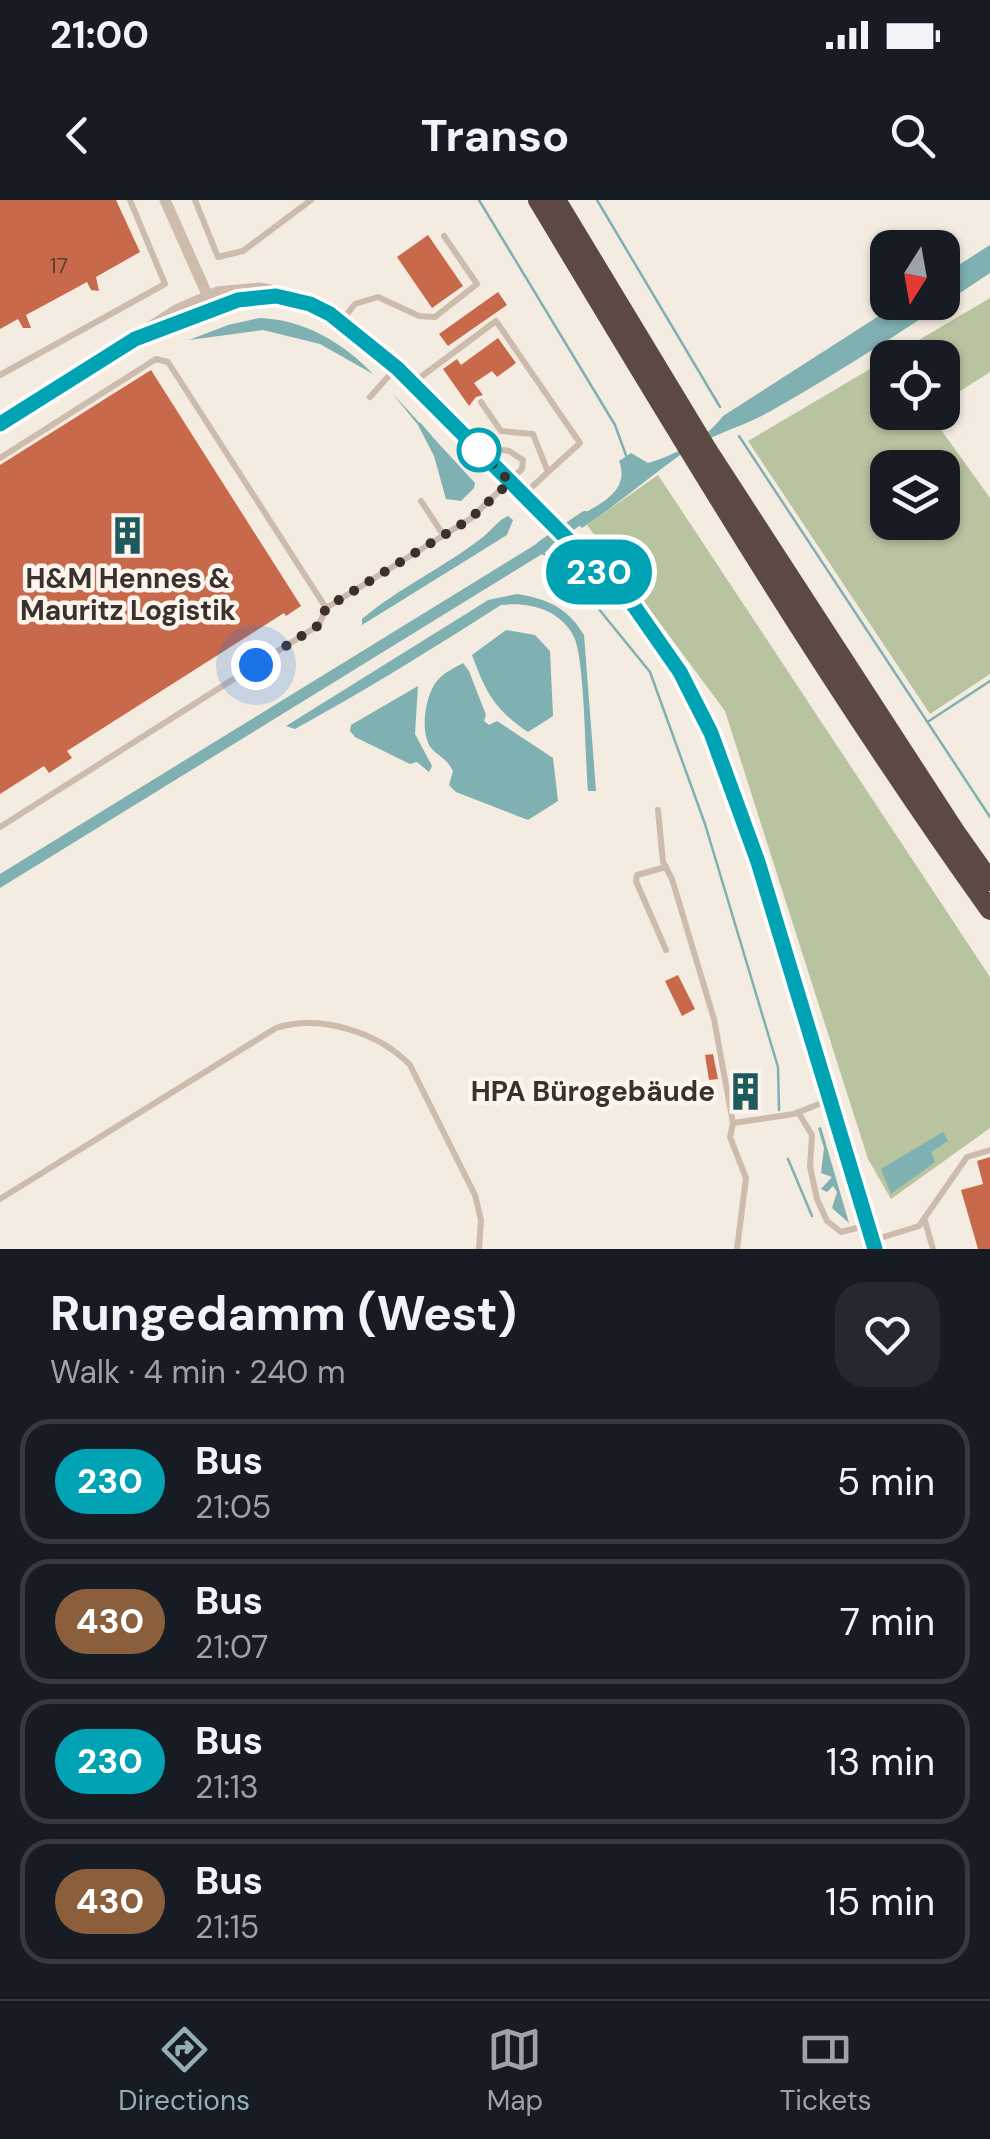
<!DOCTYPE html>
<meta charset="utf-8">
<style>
:root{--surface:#171b24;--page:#242831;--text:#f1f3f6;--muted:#9ea1a6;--line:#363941;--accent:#92aeb2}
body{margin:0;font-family:"DM Sans",sans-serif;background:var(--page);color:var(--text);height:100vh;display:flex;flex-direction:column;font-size:38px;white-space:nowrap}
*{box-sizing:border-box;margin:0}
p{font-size:32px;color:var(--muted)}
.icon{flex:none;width:55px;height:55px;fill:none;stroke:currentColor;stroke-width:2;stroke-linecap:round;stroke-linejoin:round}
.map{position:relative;height:1049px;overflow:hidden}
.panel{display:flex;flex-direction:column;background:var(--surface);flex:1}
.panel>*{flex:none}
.badge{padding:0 20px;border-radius:32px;font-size:35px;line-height:65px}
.needle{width:65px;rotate:191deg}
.controls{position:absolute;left:870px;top:30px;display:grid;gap:20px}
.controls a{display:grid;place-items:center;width:90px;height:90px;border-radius:20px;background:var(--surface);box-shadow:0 2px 8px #0004;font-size:50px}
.you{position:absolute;width:50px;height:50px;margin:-25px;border:8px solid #fff;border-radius:50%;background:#1a73e8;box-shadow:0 0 0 15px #1a73e833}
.map>.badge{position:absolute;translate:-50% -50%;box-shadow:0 0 0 5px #fff}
.round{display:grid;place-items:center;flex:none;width:105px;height:105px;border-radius:30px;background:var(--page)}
.summary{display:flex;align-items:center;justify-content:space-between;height:170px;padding:0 50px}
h1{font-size:48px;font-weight:700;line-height:75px}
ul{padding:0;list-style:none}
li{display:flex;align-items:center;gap:30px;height:125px;margin:0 20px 15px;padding:0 30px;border:5px solid var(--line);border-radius:30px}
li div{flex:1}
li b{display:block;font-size:38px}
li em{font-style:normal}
li .badge{min-width:110px;font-weight:700;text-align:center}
.status{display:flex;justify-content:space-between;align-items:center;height:70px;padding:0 50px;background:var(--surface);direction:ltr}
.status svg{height:28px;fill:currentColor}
header{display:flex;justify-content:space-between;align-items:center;height:130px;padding:0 50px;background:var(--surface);font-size:45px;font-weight:700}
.dock{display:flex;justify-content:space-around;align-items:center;height:140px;border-top:2px solid var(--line);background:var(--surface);font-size:28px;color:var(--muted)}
.dock a{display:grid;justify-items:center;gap:5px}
.dock .selected{color:var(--accent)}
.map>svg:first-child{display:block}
.green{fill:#b8c4a0;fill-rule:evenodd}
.water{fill:#7fb0b2}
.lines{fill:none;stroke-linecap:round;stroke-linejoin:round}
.stream{stroke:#7fb0b2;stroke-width:2.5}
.canal{stroke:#7fb0b2;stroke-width:10}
.building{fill:#c8694b}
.lane{stroke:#cdbbac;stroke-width:6}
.street{stroke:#cdbbac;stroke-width:11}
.highway{stroke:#5c4a42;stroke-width:20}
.line-casing{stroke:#fff;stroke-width:22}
.line{stroke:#00a3b4;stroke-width:15}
.walk{stroke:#3b302b;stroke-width:10;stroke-dasharray:0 18}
.stop-dot{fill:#fff;stroke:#00a3b4;stroke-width:5}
.labels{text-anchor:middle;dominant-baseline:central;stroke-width:9;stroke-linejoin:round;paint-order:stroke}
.number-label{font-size:22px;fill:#5e3e33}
.poi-label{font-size:28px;font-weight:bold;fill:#3b302b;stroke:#fbf5ee}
</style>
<div class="status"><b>21:00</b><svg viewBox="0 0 49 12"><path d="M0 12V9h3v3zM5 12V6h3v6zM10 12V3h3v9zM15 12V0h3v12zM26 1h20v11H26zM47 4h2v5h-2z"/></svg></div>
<header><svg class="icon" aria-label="back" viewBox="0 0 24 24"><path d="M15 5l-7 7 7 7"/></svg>Transo<svg class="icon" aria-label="search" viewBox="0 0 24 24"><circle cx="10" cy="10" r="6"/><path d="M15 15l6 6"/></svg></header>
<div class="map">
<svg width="990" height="1049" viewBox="0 0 990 1049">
<rect width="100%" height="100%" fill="#f4ebe1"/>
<g class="green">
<path d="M990 98V172L943 202 942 158 890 157Z"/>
<path d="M887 159 888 212 929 213 990 298V474L930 514 748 241ZM888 268H942V322H888Z"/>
<path d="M658 275 990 777V928L891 999 868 959 725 511 587 325Z"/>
</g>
<g class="water">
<path d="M990 45V73C918 121 845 169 769 212 740 228 708 235 680 255 648 278 617 305 582 328L574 319C597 305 631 293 619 261L631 253 648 263C675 255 706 239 723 216L899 103 942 102 943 75Z"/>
<path d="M259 118C302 119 343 142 373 174L320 144 263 130 189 140 228 125Z"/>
<path d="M392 193 475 283 474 288 461 301 446 299 434 256 418 225Z"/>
<path d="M508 316 513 320 507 335 362 425V419C400 387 445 367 483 337 493 329 497 321 508 316Z"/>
<path d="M546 338 555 346 0 688V674Z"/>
<path d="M517 394C548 399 568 408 584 435L596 591H588C585 559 585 460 574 437 560 409 529 402 501 405 434 448 364 491 295 529L286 526 477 407 488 400Z"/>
<path d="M506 430 535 435 550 451 553 516 528 532C494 509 486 493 472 455Z"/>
<path d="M463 463 469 471 486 515 484 521 489 525 497 521 553 558 558 601 528 620 456 592 449 585 453 571C446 558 441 558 432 549 419 534 425 495 437 481 443 473 454 468 463 463Z"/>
<path d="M418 486 415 534 432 566 429 572 417 562 410 564 355 537 350 531 351 525Z"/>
<path d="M821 927 849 1023 832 1008 837 992 833 986 827 992 821 989 832 977 821 973 824 948 818 928Z"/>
<path d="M943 932 948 941 931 952 935 962 891 994 881 969Z"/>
</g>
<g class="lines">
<g class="stream">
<path d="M479 0 615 225 627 258"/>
<path d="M597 0 720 207"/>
<path d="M420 224 431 237"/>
<path d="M739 236 990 617"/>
<path d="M543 353 598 408 650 472 705 624 778 867 779 910"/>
<path d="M929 521 990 481"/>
<path d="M788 959 812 1016"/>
</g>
<path class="canal" d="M541 346 585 316"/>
</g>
<g class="building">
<path d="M0 0H116L140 52 96 77 99 91 91 90 87 82 26 115 31 128H23L18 119 0 129Z"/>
<path d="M428 35 463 86 432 108 397 57Z"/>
<path d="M498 92 507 105 448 146 439 134Z"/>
<path d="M498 138 516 163 497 177 492 171 474 183 483 195 476 197 469 206 443 169 457 159 461 165Z"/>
<path d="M151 170 301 406 286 416 284 413 67 551 72 558 49 573 44 566 0 594V265Z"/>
<path d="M678 775 695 809 682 816 665 781Z"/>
<path d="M713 854 718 879 709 880 705 855Z"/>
<path d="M750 876 754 898 739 901 736 883H741V878Z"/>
<path d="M990 957V1049H978L961 990 983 984 977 961Z"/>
</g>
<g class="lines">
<g class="lane">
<path d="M195 0 218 57 243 51 311 0"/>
<path d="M341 122 355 104 378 97 419 116 435 117 477 84 444 36"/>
<path d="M0 175 165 84 130 0"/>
<path d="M414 182 496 121 580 243 523 295"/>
<path d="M370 197 396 168"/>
<path d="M481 202 501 231 533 234 548 272"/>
<path d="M0 258 156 159 168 162 326 408 319 425 0 627"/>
<path d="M421 301 444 336"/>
<path d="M326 408 470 319 522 269 523 260 509 251 478 246"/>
<path d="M658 610 663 662 672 679 714 819 733 923 730 937 746 978 737 1049"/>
<path d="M666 667 637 675 636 681 666 750"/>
<path d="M798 912 812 935 810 967 817 999 827 1021 841 1032 868 1025"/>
<path d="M733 923 794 914 829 900"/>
<path d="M0 999 276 828C320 814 378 832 410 865L475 995 481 1020 479 1049"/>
<path d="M925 1021 933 1049"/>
<path d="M874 1040 919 1026 967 957 990 950"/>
</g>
<g class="street">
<path d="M165 0 210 101"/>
<path d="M148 134 238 99 273 96"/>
<path d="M0 224 176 110 217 92 260 88 276 91 330 114 413 183 634 406 657 436 681 472 711 533 758 662 875 1049"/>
</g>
<g class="highway">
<path d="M538 0C682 240 827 482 990 710"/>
<path d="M556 0 706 248 954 630 990 681"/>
</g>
</g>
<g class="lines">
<defs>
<path id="line" d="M0 224 135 139 238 100 276 96 310 104 330 114 397 168 634 406 680 472 711 533 758 662 875 1049"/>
</defs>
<use href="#line" class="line-casing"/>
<use href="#line" class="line"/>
<path class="walk" d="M256 465 319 425 326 408 470 319 510 282 479 250"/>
</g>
<defs>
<symbol id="building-bare" viewBox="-9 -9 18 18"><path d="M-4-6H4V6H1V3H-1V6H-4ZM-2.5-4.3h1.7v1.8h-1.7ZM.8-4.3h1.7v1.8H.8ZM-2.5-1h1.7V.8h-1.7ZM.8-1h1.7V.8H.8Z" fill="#1f5a5e" stroke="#fbf5ee" stroke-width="2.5" paint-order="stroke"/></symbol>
</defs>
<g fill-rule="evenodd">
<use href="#building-bare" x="100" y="308" width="55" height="55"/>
<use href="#building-bare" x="718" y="864" width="55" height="55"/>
</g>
<circle class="stop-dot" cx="479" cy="250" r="20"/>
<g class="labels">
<g class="number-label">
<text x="59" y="65">17</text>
</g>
<g class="poi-label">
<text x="128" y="378">H&amp;M Hennes &amp;<tspan x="128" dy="32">Mauritz Logistik</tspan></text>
<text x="715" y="891" text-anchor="end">HPA Bürogebäude</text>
</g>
</g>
</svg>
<div class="controls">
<a><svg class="needle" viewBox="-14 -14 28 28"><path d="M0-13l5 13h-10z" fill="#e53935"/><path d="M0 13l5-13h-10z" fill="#9ea1a6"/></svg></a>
<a><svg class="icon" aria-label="locate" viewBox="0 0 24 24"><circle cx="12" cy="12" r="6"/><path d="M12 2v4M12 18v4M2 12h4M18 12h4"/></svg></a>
<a><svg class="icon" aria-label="layers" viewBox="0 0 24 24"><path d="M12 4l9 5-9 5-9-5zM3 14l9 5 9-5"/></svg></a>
</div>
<div class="you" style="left:256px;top:465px"></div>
<b class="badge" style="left:599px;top:372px;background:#00a3b4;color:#fff">230</b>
</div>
<section class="panel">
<div class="summary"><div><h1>Rungedamm (West)</h1><p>Walk · 4 min · 240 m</p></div><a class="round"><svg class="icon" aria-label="heart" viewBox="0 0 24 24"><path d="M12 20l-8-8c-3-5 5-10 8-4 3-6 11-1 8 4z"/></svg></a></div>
<ul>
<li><span class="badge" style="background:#00a3b4;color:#fff">230</span><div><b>Bus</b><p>21:05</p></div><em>5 min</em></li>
<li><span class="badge" style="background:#8b5e3c;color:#fff">430</span><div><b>Bus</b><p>21:07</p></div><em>7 min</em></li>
<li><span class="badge" style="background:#00a3b4;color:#fff">230</span><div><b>Bus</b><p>21:13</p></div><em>13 min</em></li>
<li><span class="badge" style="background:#8b5e3c;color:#fff">430</span><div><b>Bus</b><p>21:15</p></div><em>15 min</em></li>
</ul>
</section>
<nav class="dock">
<a class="selected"><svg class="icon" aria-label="directions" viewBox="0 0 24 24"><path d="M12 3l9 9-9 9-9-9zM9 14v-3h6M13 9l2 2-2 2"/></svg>Directions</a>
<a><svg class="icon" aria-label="map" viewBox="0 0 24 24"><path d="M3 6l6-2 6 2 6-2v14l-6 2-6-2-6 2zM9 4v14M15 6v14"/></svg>Map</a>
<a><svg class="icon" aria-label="tickets" viewBox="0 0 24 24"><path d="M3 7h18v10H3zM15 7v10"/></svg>Tickets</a>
</nav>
